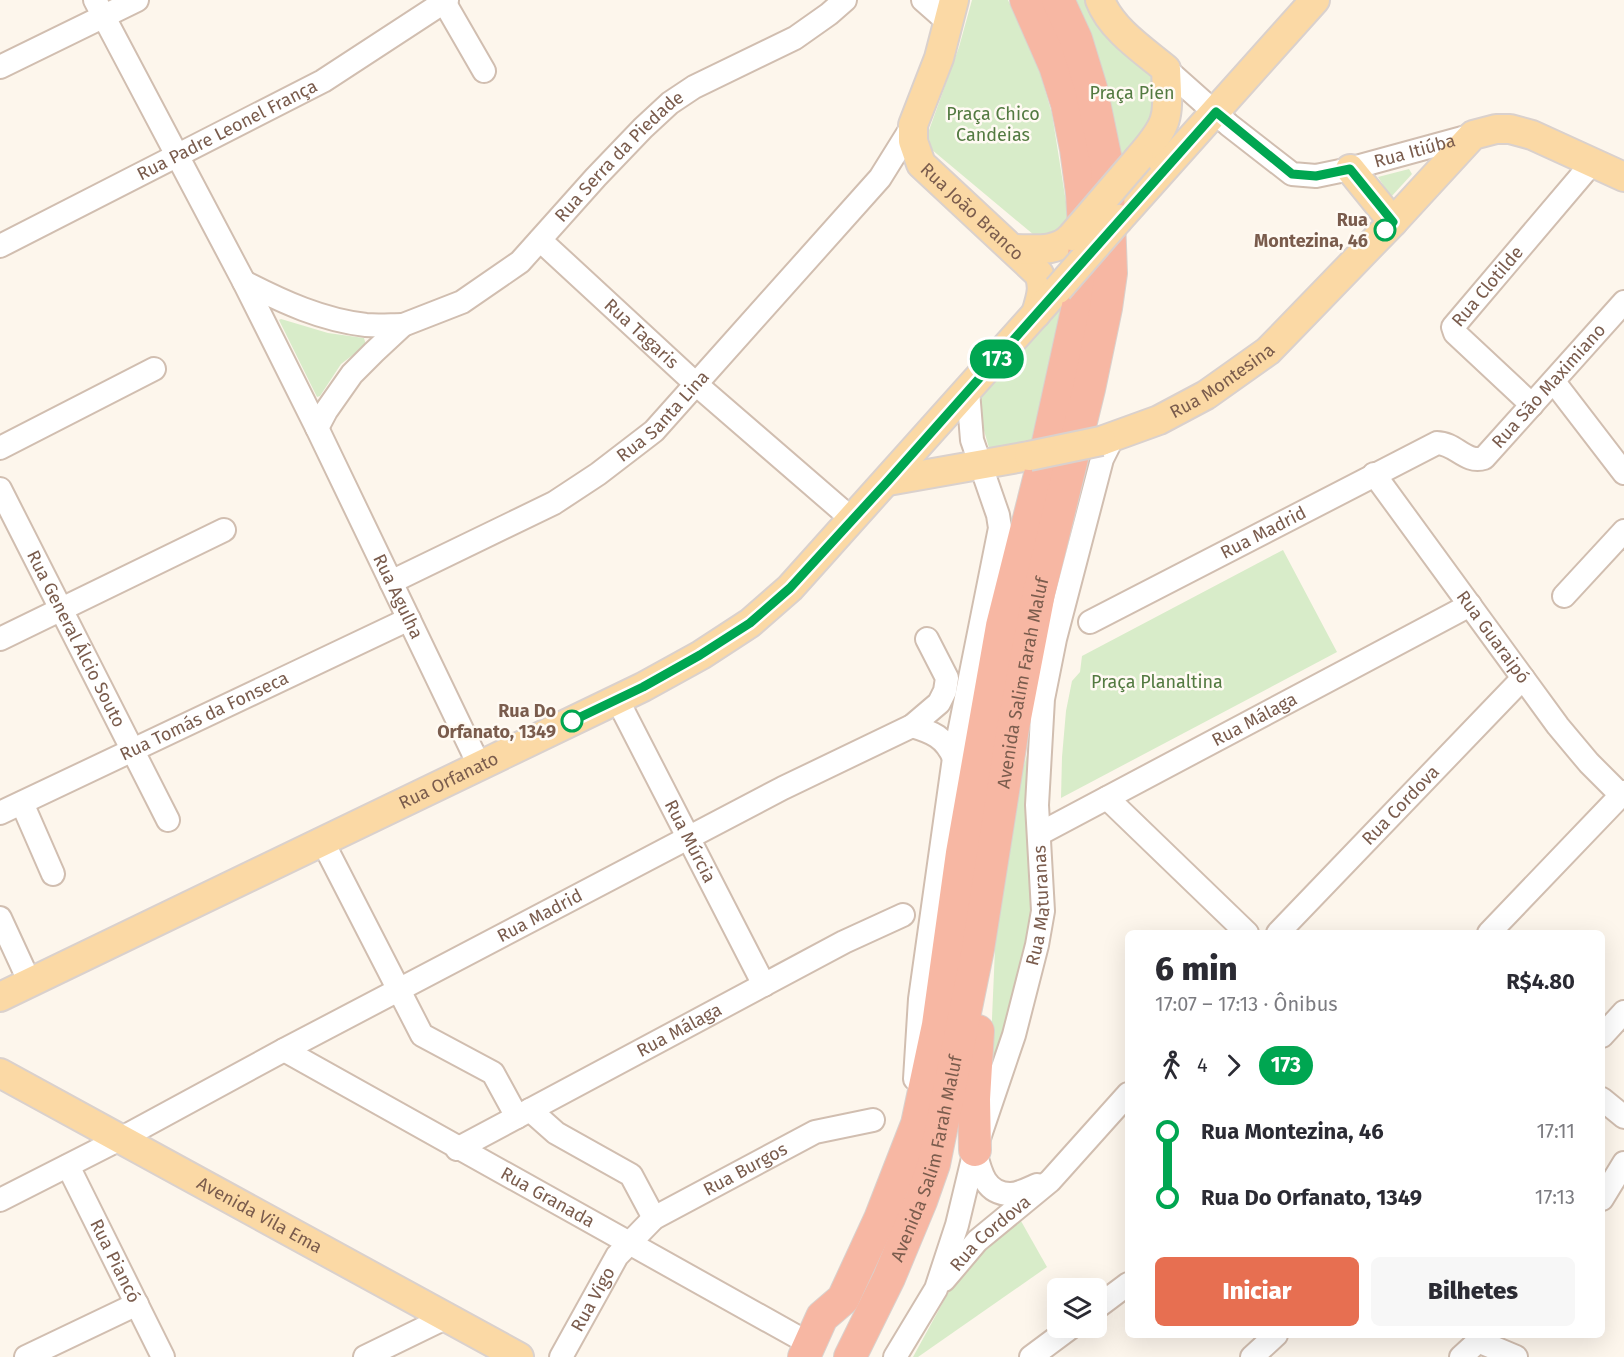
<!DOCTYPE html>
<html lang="pt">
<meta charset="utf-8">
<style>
:root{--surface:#fff;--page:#f7f7f7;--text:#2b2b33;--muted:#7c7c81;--accent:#e76f51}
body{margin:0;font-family:"Fira Sans",sans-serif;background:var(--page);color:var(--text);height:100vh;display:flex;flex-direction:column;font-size:22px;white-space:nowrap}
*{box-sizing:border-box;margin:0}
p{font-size:20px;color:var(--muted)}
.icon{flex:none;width:33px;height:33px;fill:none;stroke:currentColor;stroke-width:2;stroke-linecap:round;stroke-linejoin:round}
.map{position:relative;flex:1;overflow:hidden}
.side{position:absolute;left:1125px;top:930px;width:480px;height:408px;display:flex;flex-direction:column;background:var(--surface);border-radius:9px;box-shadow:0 6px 24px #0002}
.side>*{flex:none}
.badge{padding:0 12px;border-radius:20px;font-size:21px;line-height:39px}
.buttons{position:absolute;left:1047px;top:1278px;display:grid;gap:12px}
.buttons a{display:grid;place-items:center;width:60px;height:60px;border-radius:9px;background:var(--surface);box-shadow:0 6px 24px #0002;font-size:30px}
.map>.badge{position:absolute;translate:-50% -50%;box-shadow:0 0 0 3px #fff}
.legs{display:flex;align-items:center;gap:9px;height:66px;padding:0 30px;font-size:20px}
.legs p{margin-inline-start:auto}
.summary{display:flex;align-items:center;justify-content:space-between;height:102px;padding:0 30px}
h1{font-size:33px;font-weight:800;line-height:45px}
.cta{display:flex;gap:12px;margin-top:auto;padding:12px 30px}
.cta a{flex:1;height:69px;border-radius:9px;background:var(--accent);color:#fff;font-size:24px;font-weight:800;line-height:69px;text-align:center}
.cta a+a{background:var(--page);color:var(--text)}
ul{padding:0 30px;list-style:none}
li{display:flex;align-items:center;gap:21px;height:66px;font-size:22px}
li i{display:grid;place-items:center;width:9px;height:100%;margin:0 8px;background:currentColor}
li i::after{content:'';width:15px;height:15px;margin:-8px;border:4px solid;border-radius:50%;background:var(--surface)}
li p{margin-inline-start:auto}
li:first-child i{background:linear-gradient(#0000 50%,currentColor 0)}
li:last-child i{background:linear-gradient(currentColor 50%,#0000 0)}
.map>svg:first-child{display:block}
.green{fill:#d8ecc9}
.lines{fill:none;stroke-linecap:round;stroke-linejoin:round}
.minor-casing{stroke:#d1beb0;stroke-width:26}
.major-casing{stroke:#dad1cd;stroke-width:32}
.highway-casing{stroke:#dad1cd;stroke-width:34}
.minor{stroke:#fff;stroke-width:22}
.major{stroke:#fbd9a5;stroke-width:28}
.highway{stroke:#f7b7a3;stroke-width:32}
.major-bridge-casing{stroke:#dad1cd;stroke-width:32;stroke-linecap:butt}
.major-bridge{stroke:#fbd9a5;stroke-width:28}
.line-1-casing{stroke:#fff;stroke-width:14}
.line-1{stroke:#00a651;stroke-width:9}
.stop-1-dot{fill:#fff;stroke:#00a651;stroke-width:3}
.labels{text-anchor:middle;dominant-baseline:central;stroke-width:5;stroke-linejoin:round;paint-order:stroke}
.park-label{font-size:18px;fill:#537a41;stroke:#fffaf3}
.street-label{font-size:18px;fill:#7a5c4d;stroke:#fffaf3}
.stop-label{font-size:18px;font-weight:bold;fill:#7a5c4d;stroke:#fffaf3;text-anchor:end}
</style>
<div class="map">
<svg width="1624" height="1357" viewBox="0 0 1624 1357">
<rect width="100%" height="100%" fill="#fdf6ec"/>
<g class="green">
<path d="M972 0H1008L1039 69 1052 114 1069 221 1048 238 1034 235 931 149 928 133 959 47Z"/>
<path d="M1072 0H1087L1149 72 1155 83 1158 114 1120 168Z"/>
<path d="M1409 169 1412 174 1391 197 1378 177Z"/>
<path d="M1061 306 1051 373 1034 441 989 448 975 399Z"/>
<path d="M281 319 328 333 364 338 366 345 341 364 320 396 317 397 279 320Z"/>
<path d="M1283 550 1337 652 1061 798 1062 757 1066 711 1072 681 1080 672 1082 656Z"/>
<path d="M1030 744 1031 923 1026 955 989 1087 996 926 1021 776Z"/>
<path d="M1017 1214 1047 1267 918 1357H913L948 1293 972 1260Z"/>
</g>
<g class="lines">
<defs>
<g id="minor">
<path id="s1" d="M95 0 244 282 317 428 479 765"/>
<path d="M443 0 484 71"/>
<path d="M923 0 948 22"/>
<path d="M0 67 137 0"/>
<path id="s2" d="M1166 69 1229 125 1292 174 1316 176 1345 170 1473 135"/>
<path id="s3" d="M540 240 697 385 853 520"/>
<path id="s4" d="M0 246 323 81 447 0"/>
<path d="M244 282C283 302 322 320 366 325 378 326 391 325 403 325"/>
<path d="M1554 382 1624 473"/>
<path id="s5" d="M1532 405 1455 333 1453 327 1593 162"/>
<path id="s6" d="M317 428 326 411 352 374 374 352 403 325 462 302 520 262 596 177 643 128 670 103 694 87 795 38 829 14 845 0"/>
<path d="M0 448 154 369"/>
<path id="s7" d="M1374 474 1558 726 1589 763 1621 795"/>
<path id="s8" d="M0 489 168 820"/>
<path id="s9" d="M391 582 554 503 598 474 654 431 880 178 913 125"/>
<path d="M1564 596 1624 531"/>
<path id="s10" d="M1090 622 1437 443C1455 443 1466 464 1484 458L1624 302"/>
<path d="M0 639 224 530"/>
<path id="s11" d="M617 699 764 985"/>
<path d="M912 726C932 732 945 737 954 758"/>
<path d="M1107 798 1247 933"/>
<path d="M22 803 53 874"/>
<path id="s12" d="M0 813 409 619"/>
<path id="s13" d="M1039 834 1470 605"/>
<path d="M329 854 422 1035 493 1073 517 1117"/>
<path d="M0 918 30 983"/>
<path id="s14" d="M1278 933 1523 678"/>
<path d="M1489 933 1624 792"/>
<path d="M1602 1036 1624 1012"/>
<path id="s15" d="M284 1050 810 1344"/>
<path d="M915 1079 920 999 954 758 1000 528 998 515 972 440 968 391"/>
<path d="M1602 1099 1624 1117"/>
<path d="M530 1110 556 1133 631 1175 654 1218"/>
<path id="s16" d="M457 1149 844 942 903 915"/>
<path d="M975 1151C980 1171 985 1194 1010 1194 1019 1194 1030 1188 1037 1185"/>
<path id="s17" d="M68 1166 163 1357"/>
<path d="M1602 1199 1624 1163"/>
<path id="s18" d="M0 1200 122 1138 284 1050 783 788 912 726 939 703 945 691 947 678 927 639"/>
<path id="s19" d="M944 1280 977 1241 1050 1181 1128 1094"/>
<path d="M1096 1308 1128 1284"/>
<path d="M1478 1341 1516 1357"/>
<path d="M26 1357 137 1304"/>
<path d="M365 1357 447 1317"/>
<path id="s20" d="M561 1357 617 1256 654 1218 815 1132 873 1120"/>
<path id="s21" d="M895 1357 936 1289 957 1225 975 1150 1014 1035 1037 945 1043 911 1037 805 1043 699 1055 639 1102 459 1113 437"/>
<path d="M1031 1357 1070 1328"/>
<path d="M1252 1357 1276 1335"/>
<path d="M1461 1357 1485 1335"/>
</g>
<g id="major">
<path id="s22" d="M954 0 939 58 913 125V141L921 164 1039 274C1045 289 1040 299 1036 314"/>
<path d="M1100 0C1111 29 1143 50 1166 69 1168 118 1171 121 1139 158"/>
<path d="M1350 169 1393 222"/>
<path d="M1119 219 1315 0"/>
<path d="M1013 249C1033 249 1058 253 1072 236"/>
<path id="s23" d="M1101 441 1159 420 1206 395 1268 351 1393 222 1473 135 1496 129H1510L1532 135 1624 177"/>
<path d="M888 481 1029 456"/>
<path id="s24" d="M0 997 643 687 701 655 750 623 790 588 1058 289"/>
<path id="s25" d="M0 1073 519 1357"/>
</g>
<g id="highway">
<path d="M975 1150 974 1099 978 1031"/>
<path d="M804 1357 822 1317 843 1299 880 1219 917 1124 938 1025 962 853 1002 626 1047 447 1078 306 1085 246 1082 193 1076 149 1067 104 1055 66 1026 0"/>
<path id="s26" d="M850 1357 889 1278 921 1201 934 1164 978 949 1013 728 1039 593 1089 389 1106 308 1111 273 1107 165 1091 88 1076 39 1058 0"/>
</g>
</defs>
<use href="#minor" class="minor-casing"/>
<use href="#major" class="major-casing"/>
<use href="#highway" class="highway-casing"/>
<use href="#minor" class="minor"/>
<use href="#major" class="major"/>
<use href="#highway" class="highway"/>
<defs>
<g id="major-bridge">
<path d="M1072 236 1139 158"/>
<path d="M1058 289 1119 219"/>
<path d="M1029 456 1101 441"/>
</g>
</defs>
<use href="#major-bridge" class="major-bridge-casing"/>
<use href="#major-bridge" class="major-bridge"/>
</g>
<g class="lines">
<defs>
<path id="line-1" d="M572 721 643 687 700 655 750 623 790 588 888 481 1216 112 1292 174 1316 176 1350 169 1393 222 1385 230"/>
</defs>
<use href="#line-1" class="line-1-casing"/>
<use href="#line-1" class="line-1"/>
</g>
<g class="stop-1-dot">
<circle cx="1385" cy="230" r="10"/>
<circle cx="572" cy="721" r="10"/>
</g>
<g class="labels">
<g class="park-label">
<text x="1132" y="93">Praça Pien</text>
<text x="993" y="114">Praça Chico<tspan x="993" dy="21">Candeias</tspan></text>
<text x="1157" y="682">Praça Planaltina</text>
</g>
<g class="street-label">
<text stroke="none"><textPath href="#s4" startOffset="255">Rua Padre Leonel França</textPath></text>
<text stroke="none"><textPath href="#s2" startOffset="290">Rua Itiúba</textPath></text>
<text stroke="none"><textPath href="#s6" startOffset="414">Rua Serra da Piedade</textPath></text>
<text stroke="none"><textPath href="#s22" startOffset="242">Rua João Branco</textPath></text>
<text stroke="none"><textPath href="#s5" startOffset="165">Rua Clotilde</textPath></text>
<text stroke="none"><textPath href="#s3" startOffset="138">Rua Tagaris</textPath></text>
<text stroke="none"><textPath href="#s23" startOffset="136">Rua Montesina</textPath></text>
<text stroke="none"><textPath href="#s10" startOffset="538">Rua São Maximiano</textPath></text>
<text stroke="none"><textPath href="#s9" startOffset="321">Rua Santa Lina</textPath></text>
<text stroke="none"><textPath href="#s10" startOffset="195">Rua Madrid</textPath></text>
<text stroke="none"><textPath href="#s1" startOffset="669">Rua Agulha</textPath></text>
<text stroke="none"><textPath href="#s8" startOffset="168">Rua General Álcio Souto</textPath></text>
<text stroke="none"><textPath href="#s7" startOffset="202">Rua Guaraipó</textPath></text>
<text stroke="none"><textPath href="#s26" startOffset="700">Avenida Salim Farah Maluf</textPath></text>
<text stroke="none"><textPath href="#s12" startOffset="226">Rua Tomás da Fonseca</textPath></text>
<text stroke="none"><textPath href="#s13" startOffset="244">Rua Málaga</textPath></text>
<text stroke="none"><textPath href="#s24" startOffset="498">Rua Orfanato</textPath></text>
<text stroke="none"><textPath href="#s14" startOffset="177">Rua Cordova</textPath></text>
<text stroke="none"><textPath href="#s11" startOffset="160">Rua Múrcia</textPath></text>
<text stroke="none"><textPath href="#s21" startOffset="478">Rua Maturanas</textPath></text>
<text stroke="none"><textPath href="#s18" startOffset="610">Rua Madrid</textPath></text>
<text stroke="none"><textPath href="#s16" startOffset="252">Rua Málaga</textPath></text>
<text stroke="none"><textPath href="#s26" startOffset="214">Avenida Salim Farah Maluf</textPath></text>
<text stroke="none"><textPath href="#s20" startOffset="272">Rua Burgos</textPath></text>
<text stroke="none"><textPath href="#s15" startOffset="302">Rua Granada</textPath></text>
<text stroke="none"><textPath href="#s25" startOffset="296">Avenida Vila Ema</textPath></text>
<text stroke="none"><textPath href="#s19" startOffset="66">Rua Cordova</textPath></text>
<text stroke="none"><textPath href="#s17" startOffset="106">Rua Piancó</textPath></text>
<text stroke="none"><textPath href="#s20" startOffset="66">Rua Vigo</textPath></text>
</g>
<g class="stop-label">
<text x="1368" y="220">Rua<tspan x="1368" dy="21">Montezina, 46</tspan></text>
<text x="556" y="711">Rua Do<tspan x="556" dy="21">Orfanato, 1349</tspan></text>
</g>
</g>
</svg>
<div class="buttons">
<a><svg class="icon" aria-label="layers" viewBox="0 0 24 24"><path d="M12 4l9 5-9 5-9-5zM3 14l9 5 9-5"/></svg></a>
</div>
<b class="badge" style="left:997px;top:359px;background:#00a651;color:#fff">173</b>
<section class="side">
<div class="summary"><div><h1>6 min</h1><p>17:07 – 17:13 · Ônibus</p></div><b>R$4.80</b></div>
<div class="legs"><svg class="icon" aria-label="walk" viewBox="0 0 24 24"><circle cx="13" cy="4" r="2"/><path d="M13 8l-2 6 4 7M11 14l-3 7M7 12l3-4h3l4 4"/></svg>4<svg class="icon" aria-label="forward" viewBox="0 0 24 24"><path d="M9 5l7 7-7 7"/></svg><b class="badge" style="background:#00a651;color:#fff">173</b></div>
<ul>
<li><i style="color:#00a651"></i><b>Rua Montezina, 46</b><p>17:11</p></li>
<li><i style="color:#00a651"></i><b>Rua Do Orfanato, 1349</b><p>17:13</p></li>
</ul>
<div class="cta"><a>Iniciar</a><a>Bilhetes</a></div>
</section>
</div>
